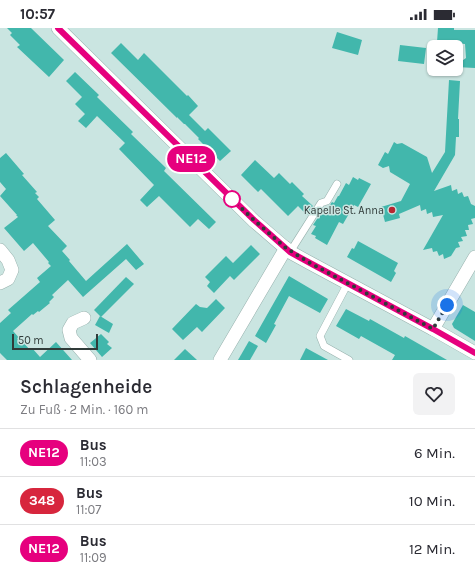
<!DOCTYPE html>
<html lang="de">
<meta charset="utf-8">
<style>
:root{--surface:#fff;--page:#f2f2f3;--text:#2b2b33;--muted:#7c7c81;--line:#e1e1e2}
body{margin:0;font-family:Karla,sans-serif;background:var(--page);color:var(--text);height:100vh;display:flex;flex-direction:column;font-size:15px;white-space:nowrap}
*{box-sizing:border-box;margin:0}
p{font-size:13px;color:var(--muted)}
.icon{flex:none;width:22px;height:22px;fill:none;stroke:currentColor;stroke-width:2;stroke-linecap:round;stroke-linejoin:round}
.map{position:relative;height:332px;overflow:hidden}
.details{display:flex;flex-direction:column;background:var(--surface);flex:1}
.details>*{flex:none}
.badge{padding:0 8px;border-radius:13px;font-size:14px;line-height:26px}
.fabs{position:absolute;left:427px;top:12px;display:grid;gap:8px}
.fabs a{display:grid;place-items:center;width:36px;height:36px;border-radius:6px;background:var(--surface);box-shadow:0 1px 3px #0004;font-size:20px}
.scale{position:absolute;left:12px;bottom:10px;width:86px;box-sizing:border-box;padding-left:4px;border:2px solid #303b39;border-top:0;font-size:11px;line-height:14px;white-space:nowrap;color:#303b39;-webkit-text-stroke:3px #cae5e1;paint-order:stroke}
.you{position:absolute;width:20px;height:20px;margin:-10px;border:3px solid #fff;border-radius:50%;background:#1a73e8;box-shadow:0 0 0 6px #1a73e833}
.map>.badge{position:absolute;translate:-50% -50%;box-shadow:0 0 0 2px #fff}
.round{display:grid;place-items:center;flex:none;width:42px;height:42px;border-radius:6px;background:var(--page)}
.head{display:flex;align-items:center;justify-content:space-between;height:68px;padding:0 20px}
h1{font-size:19px;font-weight:600;line-height:30px}
ul{padding:0;list-style:none}
li{display:flex;align-items:center;gap:12px;height:48px;padding:0 20px;border-top:1px solid var(--line)}
li div{flex:1}
li b{display:block;font-size:15px}
li em{font-style:normal}
li .badge{min-width:44px;font-weight:700;text-align:center}
.status{display:flex;justify-content:space-between;align-items:center;height:28px;padding:0 20px;background:var(--surface);direction:ltr}
.status svg{height:11px;fill:currentColor}
.map>svg:first-child{display:block}
.building{fill:#42b7ac}
.lines{fill:none;stroke-linecap:round;stroke-linejoin:round}
.service-casing{stroke:#97b1ad;stroke-width:8}
.minor-casing{stroke:#97b1ad;stroke-width:14}
.service{stroke:#fff;stroke-width:7}
.minor{stroke:#fff;stroke-width:13}
.line-casing{stroke:#fff;stroke-width:9}
.line{stroke:#e6007e;stroke-width:6}
.walk{stroke:#303b39;stroke-width:4;stroke-dasharray:0 7.2}
.stop-dot{fill:#fff;stroke:#e6007e;stroke-width:2}
.poi-dot{fill:#b72631;stroke:#cae5e1;stroke-width:1.5}
.labels{text-anchor:middle;dominant-baseline:central;stroke-width:3;stroke-linejoin:round;paint-order:stroke}
.poi-label{font-size:11px;fill:#303b39;stroke:#cae5e1;text-anchor:end}
</style>
<div class="status"><b>10:57</b><svg viewBox="0 0 49 12"><path d="M0 12V9h3v3zM5 12V6h3v6zM10 12V3h3v9zM15 12V0h3v12zM26 1h20v11H26zM47 4h2v5h-2z"/></svg></div>
<div class="map">
<svg width="475" height="332" viewBox="0 0 475 332">
<rect width="100%" height="100%" fill="#cae5e1"/>
<g class="building">
<path d="M7 0H31L64 32 49 49 17 19 20 17 10 7 12 5Z"/>
<path d="M438 0H454V2H475V40L456 39V37L466 30 465 16 437 14Z"/>
<path d="M337 4 362 12 358 27 332 20Z"/>
<path d="M121 15 138 32 144 25 187 68 188 67 198 78 189 87 205 103 208 100 231 123 220 133 198 111 199 110 185 96H184L177 89V90L111 25Z"/>
<path d="M400 17 426 20 424 36 398 33Z"/>
<path d="M75 44 99 67 97 69 133 104 131 106 166 140 164 143 216 194 209 201 198 191 190 199 159 168 147 179 140 172 154 157 119 121 125 115 97 88 86 100 78 93 85 86 75 76 82 69 66 53Z"/>
<path d="M449 52 460 53 458 91H459V109H456L455 127 434 163 451 157 452 163 457 161 458 166 462 164 464 169 468 168 471 176 475 178V190L471 191 473 196 468 197 469 202H465L467 208 461 209 463 213 458 214 460 219 456 220 451 228 444 231 443 226 439 228 437 223 433 224 432 220 423 222 443 187 433 189 432 184 427 186 426 181 421 183 420 177 399 186 400 190 385 194 381 179 401 173 410 156 390 144 389 138 383 140 378 137 385 124 388 126 394 114 397 116 402 115 427 129 432 145 445 124Z"/>
<path d="M6 125 24 146 22 147 37 164 35 165 39 169 37 171 55 192 48 198 67 218 62 223 70 232 69 233 86 253 127 216 144 236 136 242 126 231 83 269 68 252 52 267 54 269 49 274 50 275 39 284 38 283 33 287 32 286 13 303 30 322 32 320 40 329 56 314 72 332H7L0 325V295L11 285 8 282 40 254 37 250 51 238 48 235 49 234 33 215 24 223 4 200 18 189 16 187H17L0 168 6 161 0 154V130Z"/>
<path d="M255 132 274 150 279 145 290 156 292 154 304 166 302 168 313 178 307 187 298 178 288 188 261 161 258 164 241 147Z"/>
<path d="M353 149 358 152 359 150 371 156 358 179 354 177 343 196 339 194 327 217 315 210 316 208 311 206 316 198 313 197 321 185 323 187 329 178 332 174 334 175 338 168H339L346 155 349 157Z"/>
<path d="M358 213 398 235 394 243 396 245 391 254 347 229 352 220 354 221Z"/>
<path d="M251 217 260 226 234 252 230 248 214 265 207 258 210 254 205 249 226 228 233 235Z"/>
<path d="M289 248 328 271 320 285 289 268 274 296 276 297 266 315 255 308Z"/>
<path d="M126 249 134 256 101 289 94 282Z"/>
<path d="M216 271 225 280 202 304 197 299 183 312 172 301 196 276 200 279 207 280Z"/>
<path d="M463 277 475 284V313L454 300 452 296Z"/>
<path d="M346 281 369 293 370 291 404 310 405 308 447 332H392L395 327 361 308 359 311 336 298Z"/>
<path d="M100 288 113 296 109 305 95 297Z"/>
<path d="M101 306 109 314 107 316 112 320 102 329 90 315Z"/>
<path d="M249 313 258 318 250 332H238Z"/>
<path d="M306 320 328 332H300Z"/>
<path d="M185 321 197 332H174Z"/>
</g>
<g class="lines">
<defs>
<g id="service">
<path d="M290 224 321 175 327 173 337 156"/>
<path d="M348 255 320 308 324 318 349 332"/>
</g>
<g id="minor">
<path d="M58 0 254 193 290 224 310 235 433 301 475 325"/>
<path d="M0 222 8 232 12 242 8 251 0 255"/>
<path d="M84 290 73 295 69 302 71 310 90 332"/>
<path d="M433 301 475 229"/>
<path d="M220 332 286 220"/>
</g>
</defs>
<use href="#service" class="service-casing"/>
<use href="#minor" class="minor-casing"/>
<use href="#service" class="service"/>
<use href="#minor" class="minor"/>
</g>
<g class="lines">
<defs>
<path id="line" d="M58 0 254 192 290 224 310 235 433 301 475 325"/>
</defs>
<use href="#line" class="line-casing"/>
<use href="#line" class="line"/>
<path class="walk" d="M232 171 254 192 286 220 310 235 433 301 447 277"/>
</g>
<circle class="stop-dot" cx="232" cy="171" r="8"/>
<circle class="poi-dot" cx="392" cy="182" r="4"/>
<g class="labels">
<g class="poi-label">
<text x="384" y="182">Kapelle St. Anna</text>
</g>
</g>
</svg>
<div class="fabs">
<a><svg class="icon" aria-label="layers" viewBox="0 0 24 24"><path d="M12 4l9 5-9 5-9-5zM3 14l9 5 9-5"/></svg></a>
</div>
<div class="scale">50 m</div>
<div class="you" style="left:447px;top:277px"></div>
<b class="badge" style="left:191px;top:131px;background:#e6007e;color:#fff">NE12</b>
</div>
<section class="details">
<div class="head"><div><h1>Schlagenheide</h1><p>Zu Fuß · 2 Min. · 160 m</p></div><a class="round"><svg class="icon" aria-label="heart" viewBox="0 0 24 24"><path d="M12 20l-8-8c-3-5 5-10 8-4 3-6 11-1 8 4z"/></svg></a></div>
<ul>
<li><span class="badge" style="background:#e6007e;color:#fff">NE12</span><div><b>Bus</b><p>11:03</p></div><em>6 Min.</em></li>
<li><span class="badge" style="background:#d7263d;color:#fff">348</span><div><b>Bus</b><p>11:07</p></div><em>10 Min.</em></li>
<li><span class="badge" style="background:#e6007e;color:#fff">NE12</span><div><b>Bus</b><p>11:09</p></div><em>12 Min.</em></li>
</ul>
</section>
